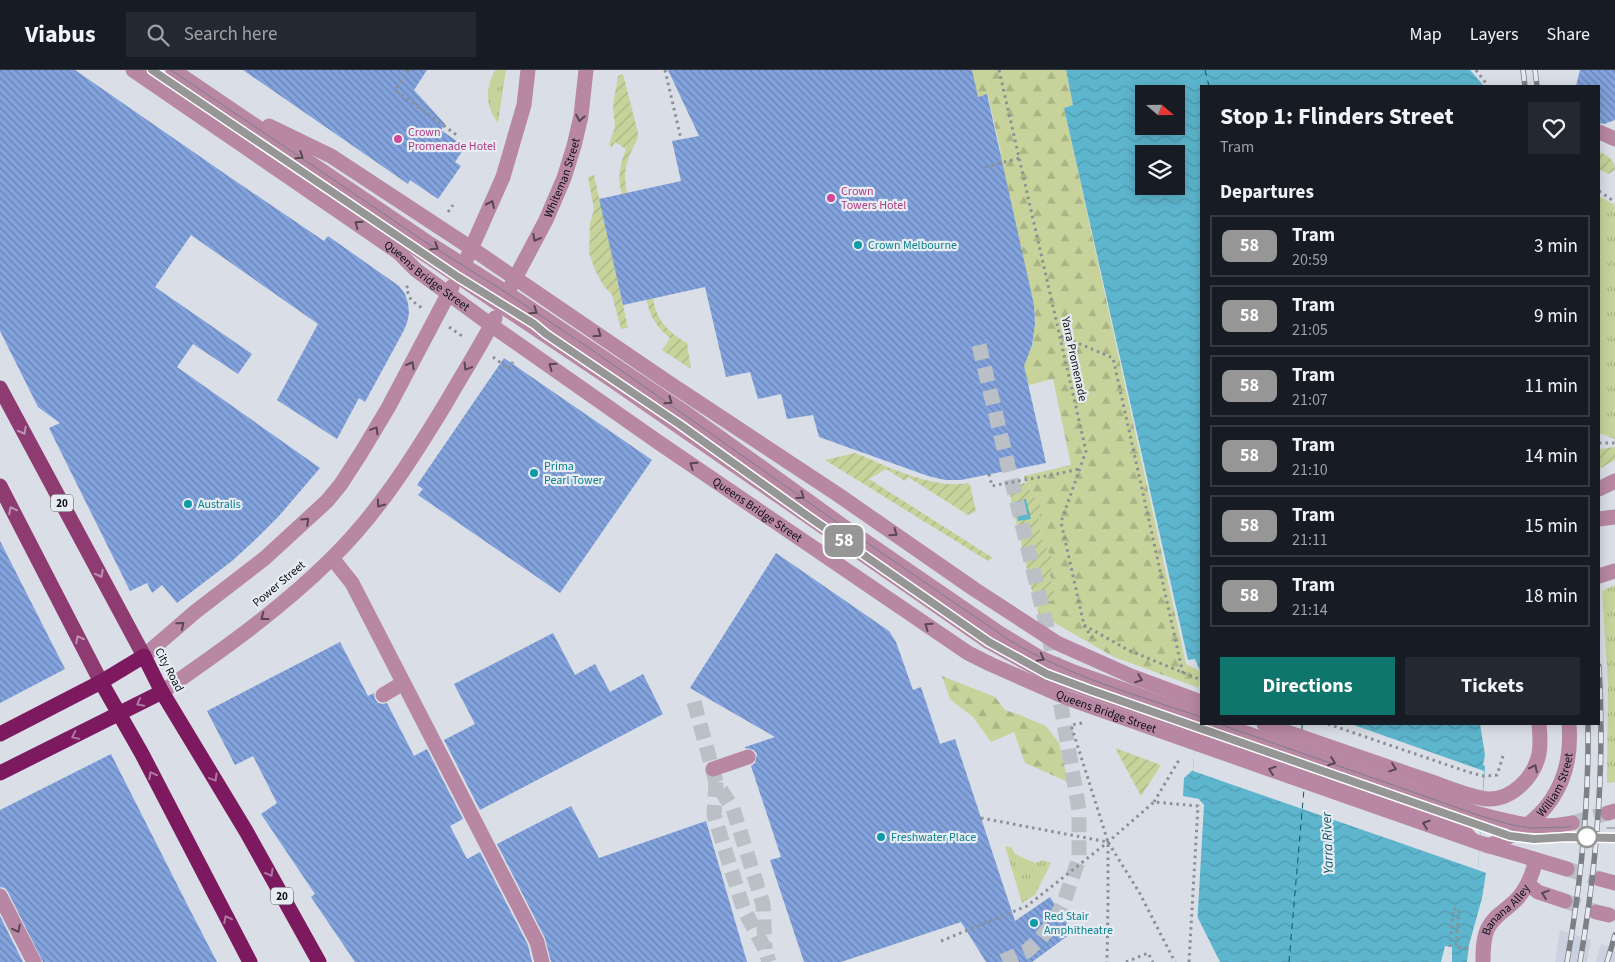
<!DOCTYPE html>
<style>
:root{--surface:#171b24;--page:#242831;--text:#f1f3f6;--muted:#9ea1a6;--line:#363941;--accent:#0f766e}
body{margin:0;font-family:"Source Sans 3",sans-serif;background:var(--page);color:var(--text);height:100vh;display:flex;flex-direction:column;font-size:19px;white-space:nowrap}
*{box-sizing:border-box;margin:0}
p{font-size:16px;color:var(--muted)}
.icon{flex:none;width:28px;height:28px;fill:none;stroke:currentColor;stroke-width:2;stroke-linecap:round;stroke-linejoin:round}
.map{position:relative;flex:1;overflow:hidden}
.drawer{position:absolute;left:1200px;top:15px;width:400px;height:640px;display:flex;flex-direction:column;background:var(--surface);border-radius:0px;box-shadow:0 2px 12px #0003}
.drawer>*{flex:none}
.badge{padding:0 10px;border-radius:8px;font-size:18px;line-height:32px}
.needle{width:32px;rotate:110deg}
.fabs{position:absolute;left:1135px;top:15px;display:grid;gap:10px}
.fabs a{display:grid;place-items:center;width:50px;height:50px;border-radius:0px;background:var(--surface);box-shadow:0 2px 12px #0003;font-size:25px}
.map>.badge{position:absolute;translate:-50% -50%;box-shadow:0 0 0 2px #fff}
h2{padding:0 20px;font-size:19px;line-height:45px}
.round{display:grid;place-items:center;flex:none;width:52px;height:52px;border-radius:0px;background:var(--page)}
.head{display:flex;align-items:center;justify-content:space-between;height:85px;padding:0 20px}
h1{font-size:24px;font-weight:700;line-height:38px}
.cta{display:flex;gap:10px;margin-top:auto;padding:10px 20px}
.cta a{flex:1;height:58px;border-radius:0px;background:var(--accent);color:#fff;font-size:20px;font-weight:700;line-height:58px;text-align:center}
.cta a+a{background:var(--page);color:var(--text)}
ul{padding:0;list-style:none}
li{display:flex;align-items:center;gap:15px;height:62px;margin:0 10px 8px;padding:0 10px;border:2px solid var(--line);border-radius:0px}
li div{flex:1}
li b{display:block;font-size:19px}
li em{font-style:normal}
li .badge{min-width:55px;font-weight:700;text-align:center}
header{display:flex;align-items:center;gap:30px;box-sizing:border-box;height:70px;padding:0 25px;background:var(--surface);border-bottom:1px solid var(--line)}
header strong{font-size:24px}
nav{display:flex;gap:28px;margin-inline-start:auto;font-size:18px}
.search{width:350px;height:45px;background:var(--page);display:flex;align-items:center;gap:12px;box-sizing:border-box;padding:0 18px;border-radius:0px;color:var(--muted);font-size:19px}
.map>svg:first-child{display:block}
.built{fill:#cad2e0}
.grass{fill:url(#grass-tufts)}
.forest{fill:url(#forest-firs)}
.garden{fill:url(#garden-furrows)}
.water{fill:url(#water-waves);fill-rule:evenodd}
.pier{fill:#dadee6}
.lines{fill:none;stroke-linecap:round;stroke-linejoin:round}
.ferry{stroke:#0a5869;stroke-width:1;stroke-dasharray:6 5;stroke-linecap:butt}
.building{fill:url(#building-back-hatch)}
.minor-tunnel{stroke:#bbbfc6;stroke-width:15;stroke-dasharray:15 8;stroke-linecap:butt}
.path{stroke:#8c8f95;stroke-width:3;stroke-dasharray:2.5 4;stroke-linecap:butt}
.minor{stroke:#b787a3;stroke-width:15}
.major{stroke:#8e3b71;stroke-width:15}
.highway{stroke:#7d195f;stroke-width:15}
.tram{stroke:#7c7f84;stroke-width:1}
.rail-casing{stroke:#7c7f84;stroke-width:5.5}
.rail{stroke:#e7ecf3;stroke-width:4;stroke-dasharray:11;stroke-linecap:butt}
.oneway{stroke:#5a4653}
.oneway2{stroke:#ba94b2}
.oneway3{stroke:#ad78a2}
.line-casing{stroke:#fff;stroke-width:11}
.line{stroke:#969696;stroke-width:8}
.hotel-dot{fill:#d1479c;stroke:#e7ecf3;stroke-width:2}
.culture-dot{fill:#0f9aa8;stroke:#e7ecf3;stroke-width:2}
.stop-dot{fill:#fff;stroke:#969696;stroke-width:2.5}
.labels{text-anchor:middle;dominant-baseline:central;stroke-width:4.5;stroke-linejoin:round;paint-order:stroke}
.shield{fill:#e7ecf3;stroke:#4f5256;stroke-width:1}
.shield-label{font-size:11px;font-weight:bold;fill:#0e1012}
.hotel-label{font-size:12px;fill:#b23c85;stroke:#e7ecf3;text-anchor:start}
.street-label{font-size:12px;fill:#0e1012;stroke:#e7ecf3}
.culture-label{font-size:12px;fill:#0d838f;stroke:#e7ecf3;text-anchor:start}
.water-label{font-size:14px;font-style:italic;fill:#0a5869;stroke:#e7ecf3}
</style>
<header>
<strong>Viabus</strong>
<div class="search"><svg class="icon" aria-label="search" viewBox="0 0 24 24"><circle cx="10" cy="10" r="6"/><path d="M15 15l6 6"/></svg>Search here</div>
<nav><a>Map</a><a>Layers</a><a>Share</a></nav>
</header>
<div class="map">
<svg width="1615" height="892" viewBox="0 0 1615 892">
<defs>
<pattern id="grass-tufts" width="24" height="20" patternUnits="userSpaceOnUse" patternTransform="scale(1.25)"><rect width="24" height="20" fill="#c7d39b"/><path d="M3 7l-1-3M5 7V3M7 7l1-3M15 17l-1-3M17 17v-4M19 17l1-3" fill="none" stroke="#aab484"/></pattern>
<pattern id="forest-firs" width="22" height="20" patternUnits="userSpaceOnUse" patternTransform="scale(1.25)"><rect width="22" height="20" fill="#c7d39b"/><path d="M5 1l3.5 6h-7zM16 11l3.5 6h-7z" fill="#aab484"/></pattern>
<pattern id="garden-furrows" width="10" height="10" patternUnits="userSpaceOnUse" patternTransform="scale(1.25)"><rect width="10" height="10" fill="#c7d39b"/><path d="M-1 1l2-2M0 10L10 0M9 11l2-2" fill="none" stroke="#aab484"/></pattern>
<pattern id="water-waves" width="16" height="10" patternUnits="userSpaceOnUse" patternTransform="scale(1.25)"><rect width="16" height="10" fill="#5db6ce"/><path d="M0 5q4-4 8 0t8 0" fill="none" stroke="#509bb0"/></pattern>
<pattern id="building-back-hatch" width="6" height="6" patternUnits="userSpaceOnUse" patternTransform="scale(1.25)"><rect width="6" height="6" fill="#82a3dd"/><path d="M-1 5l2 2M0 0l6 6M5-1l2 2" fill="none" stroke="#6983b2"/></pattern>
</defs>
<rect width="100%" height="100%" fill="#dadee6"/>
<g class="built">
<path d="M1560 860 1591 870 1587 892H1555Z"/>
<path d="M1601 874 1615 879V892H1596Z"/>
</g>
<g class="grass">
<path d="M495 0H506L498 53C485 35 485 20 495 0Z"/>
<path d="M1599 126 1615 135V369L1599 363Z"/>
<path d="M1615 515V712L1607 713 1608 616 1602 521Z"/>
<path d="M1005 776 1012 778 1015 784 1035 793 1043 790 1051 793 1035 825 1022 833Z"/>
</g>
<g class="forest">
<path d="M972 0H1066L1073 35 1064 38 1186 594 1200 601 1199 618 1114 587 1039 544 1032 521 1050 531 1055 526 1050 505 1052 495 1048 481 1043 472 1038 452 1040 439 1032 424 1030 417 1026 413 1024 406 1071 395 1053 309 1008 320 1032 275 1035 254 1034 235 983 87 1001 83 988 25 960 31Z"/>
<path d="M942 606 995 627 1005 640 1020 645 1046 656 1059 673 1068 712 1025 693 1014 662 991 672 973 647 950 629Z"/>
</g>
<g class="garden">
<path d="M623 4 638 63C638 71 634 75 631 82 624 97 624 108 627 123L622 125C617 108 620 95 626 79L615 72 612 77 609 75 615 57 613 36 618 6Z"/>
<path d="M1599 82C1608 85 1615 90 1615 100L1608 104 1599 99Z"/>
<path d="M594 105 628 258 621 259 612 225 603 215 595 200 589 183 590 154 594 139 588 107Z"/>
<path d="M653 228C656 250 668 262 687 273L691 299 662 280 670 268C656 257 650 246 646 229Z"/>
<path d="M1615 377V390L1599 399 1600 379Z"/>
<path d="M855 383C887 396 933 420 968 413L970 415 976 441 968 445 908 407 905 411 886 399 869 409 993 488 988 491 825 390Z"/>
<path d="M1024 413 1028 414 1032 424 1040 435V444L1038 452 1043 472 1052 488V495L1050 505 1055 526 1052 531H1050L1032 521 1008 416Z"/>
<path d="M1115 678 1161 695 1141 726Z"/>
</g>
<g class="water">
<path d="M1066 0H1470L1484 16H1201V654H1480L1485 685 1483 695 1485 696 1478 800 1486 803 1482 828 1469 875 1467 892H1195L1204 735 1199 729 1183 726 1184 708 1193 700 1200 601 1195 589 1188 590 1064 38 1073 35ZM1144 24H1176V56H1144ZM1144 84H1176V116H1144Z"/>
<path d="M1026 429 1031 449 1018 451 1014 432Z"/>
</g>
<g class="pier">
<path d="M1200 601 1201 654H1351L1484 701 1478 800 1193 701Z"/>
<path d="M1195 842 1220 892H1192Z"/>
<path d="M1445 876 1452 877V892H1441Z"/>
</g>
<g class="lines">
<g class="ferry">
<path d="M1205 0 1209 16"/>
<path d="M1302 654V660"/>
<path d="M1289 892 1304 719"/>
</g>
</g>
<g class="building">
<path d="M0 0H75L231 108 324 171 328 166 399 216 405 224 408 233 409 243 407 253 403 262 365 332 359 328 337 369 277 330 318 254 191 165 155 217 252 284 238 304 193 274 177 297 320 398 279 446 257 468 232 491 177 533 162 515 152 523 147 513 130 521 49 358 60 353 38 337 0 261Z"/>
<path d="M243 0H427L414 20 445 54 441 60 465 77 455 92 461 96 438 129 410 110 408 114Z"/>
<path d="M668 0H972L978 27 987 24 1034 235 1035 254 1032 275 1024 296 1046 393 961 410H945L928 406 819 367 813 345 787 349 781 324 758 329 750 302 726 307 705 217 623 235 599 129 681 111 672 71 699 66Z"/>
<path d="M1580 0H1615V50L1604 54 1599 53V16H1576Z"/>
<path d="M504 288 652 390 560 523 418 425 423 419 417 415Z"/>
<path d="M0 471 65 599 0 633Z"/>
<path d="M776 483 889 561 896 572 913 620 921 617 940 674 955 669 1015 851 1050 827 1073 862 1032 892H986L961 852 841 892H804L770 790 781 787 751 696 755 693 757 684 754 680 745 678V677L775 667 690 618Z"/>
<path d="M553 563 575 605 595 594 610 622 643 604 663 644 480 740 444 670 475 654 454 614Z"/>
<path d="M340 572 368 626 374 623 375 629 378 633 383 634 387 633 414 686 427 679 463 749 450 756 467 789 480 782 528 875 532 892H355L311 827 315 824 261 744 277 733 253 686 235 695 207 641Z"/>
<path d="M111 684 190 840 217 892H43L8 822 5 818 0 817V740Z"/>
<path d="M571 736 599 788 706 751 747 892H551L545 868 497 774Z"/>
<path d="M0 846 23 892H0Z"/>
</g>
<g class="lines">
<g class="minor-tunnel">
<path d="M979 275 1049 566 1079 740V788L1064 832 1053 853 1040 869 1027 881 1001 892"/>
<path d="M694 632 716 712 733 739 763 834 765 879"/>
<path d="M716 712 714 745 744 840 765 879 769 892"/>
<path d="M1572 753 1608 743"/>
<path d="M1567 799 1600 809"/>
<path d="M1565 831 1596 842"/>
</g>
<g class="path">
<path d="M409 0 395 20 458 66"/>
<path d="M665 0 681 69"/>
<path d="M999 0 1086 381 1061 452 1084 555 1092 568"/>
<path d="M1476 0 1488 16"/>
<path d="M985 97 1020 88"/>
<path d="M1599 121 1615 132"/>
<path d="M448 142 453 135"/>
<path d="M408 216 406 218 411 230 422 238"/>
<path d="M449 257 465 268"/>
<path d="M1061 266 1113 288 1183 604"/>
<path d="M493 287 505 296"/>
<path d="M509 299 513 292"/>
<path d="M1599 373H1615"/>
<path d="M989 404 992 416C1021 410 1050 406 1079 399"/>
<path d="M1084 555 1128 580 1201 610"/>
<path d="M1082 653 1071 655 1108 772V834L1107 892"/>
<path d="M1328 654 1468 702 1484 706 1497 705 1503 686"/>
<path d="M1154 732 1179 690"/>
<path d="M981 748 1108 772 1139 822 1175 892"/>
<path d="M941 871 1027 836 1108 772 1154 732 1198 736 1189 892"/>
<path d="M1450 877 1453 839H1459L1456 877 1468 878"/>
<path d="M1126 892 1148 883 1153 892"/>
</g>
<g class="minor">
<path id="s1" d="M133 0 398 182 416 200 491 255 658 372 968 583 990 594 1067 628 1480 773 1567 799"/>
<path d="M173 0 427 172 507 223 690 346 843 456 999 563 1040 588 1071 601 1201 647"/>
<path d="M206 37 612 310 989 572 1047 604 1070 613 1455 750 1471 769"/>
<path d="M269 56 331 86 471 178 666 311 837 424 974 519 1057 573 1131 606 1201 632"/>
<path d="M1599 62 1615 69"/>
<path d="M467 188 503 107 524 35 528 0"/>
<path id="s2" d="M511 216 546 150 564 108 574 76 581 46 586 0"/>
<path d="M1599 419 1615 411"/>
<path d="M1599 449 1615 447"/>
<path d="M332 488 352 513 537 872 542 892"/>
<path d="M1599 506 1615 501"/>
<path d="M144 586 195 542 265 488 327 431 341 414 361 383 388 338 452 217"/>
<path d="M162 622C221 581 281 539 332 488 378 443 412 389 446 333 462 305 480 277 495 248"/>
<path d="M383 625 403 613"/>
<path d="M1220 654 1479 744C1513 753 1536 760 1572 753"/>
<path d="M1264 654C1317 672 1370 691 1423 709 1439 714 1473 729 1489 729 1513 729 1534 707 1539 684 1541 674 1540 664 1539 654"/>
<path d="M713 699 748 687"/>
<path d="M1608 743 1615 741"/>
<path id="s3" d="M1488 776C1544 755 1574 714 1569 654"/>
<path d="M1600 809 1615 813"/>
<path d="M1528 814 1538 822 1565 831"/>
<path d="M0 826 34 892"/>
<path d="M1596 842 1609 845"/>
<path id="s4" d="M1483 892C1483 881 1483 868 1488 858 1494 846 1506 840 1515 831 1527 819 1532 805 1536 790"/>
</g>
<g class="major">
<path d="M0 318 144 586"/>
<path d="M0 416 101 612"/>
</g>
<g class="highway">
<path d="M101 612 142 684 250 892"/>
<path d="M0 664 101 612 144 586 162 622 246 761 319 892"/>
<path d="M0 703 162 622"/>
</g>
<g class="tram">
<path d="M152 0 458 207 534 254 546 265 679 354 809 447 989 572 1047 604 1090 620 1506 765 1534 769 1571 767"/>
<path d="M171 0 427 173 507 223 595 282 828 446 1009 570C1068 606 1136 625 1201 647"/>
<path d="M1219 654 1481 746 1512 755 1531 758 1571 757"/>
<path d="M1607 758H1615"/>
<path d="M1605 767 1615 768"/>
</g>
<defs>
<g id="rail">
<path d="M1523 0 1525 16"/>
<path d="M1535 0 1537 16"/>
<path d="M1567 892C1581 813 1589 734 1588 654"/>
<path d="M1580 892C1597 794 1605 695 1599 596"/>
<path d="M1607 892 1615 865"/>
</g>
</defs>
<use href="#rail" class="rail-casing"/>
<use href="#rail" class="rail"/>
</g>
<defs><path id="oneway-chevron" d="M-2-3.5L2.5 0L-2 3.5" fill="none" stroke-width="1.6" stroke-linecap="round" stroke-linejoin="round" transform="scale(1.25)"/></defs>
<g class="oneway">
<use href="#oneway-chevron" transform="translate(580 48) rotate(100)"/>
<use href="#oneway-chevron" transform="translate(300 86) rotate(34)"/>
<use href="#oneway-chevron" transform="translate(491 134) rotate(-66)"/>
<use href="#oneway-chevron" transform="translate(358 154) rotate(-145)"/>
<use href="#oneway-chevron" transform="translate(536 168) rotate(118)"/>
<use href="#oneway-chevron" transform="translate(435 177) rotate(33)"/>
<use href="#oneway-chevron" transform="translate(534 241) rotate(34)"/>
<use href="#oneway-chevron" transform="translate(598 264) rotate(35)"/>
<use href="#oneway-chevron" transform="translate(411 295) rotate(-62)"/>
<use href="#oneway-chevron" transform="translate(552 296) rotate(-145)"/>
<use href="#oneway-chevron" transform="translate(467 297) rotate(121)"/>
<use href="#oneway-chevron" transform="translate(669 331) rotate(34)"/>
<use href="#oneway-chevron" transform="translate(375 360) rotate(-59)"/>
<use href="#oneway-chevron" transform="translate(693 395) rotate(-146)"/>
<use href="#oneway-chevron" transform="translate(801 426) rotate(36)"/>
<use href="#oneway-chevron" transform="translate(380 434) rotate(126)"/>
<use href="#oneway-chevron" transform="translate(306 451) rotate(-43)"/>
<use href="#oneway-chevron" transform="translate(894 463) rotate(35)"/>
<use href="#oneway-chevron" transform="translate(264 547) rotate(143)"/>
<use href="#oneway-chevron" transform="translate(181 555) rotate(-40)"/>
<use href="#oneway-chevron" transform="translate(928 556) rotate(-145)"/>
<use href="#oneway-chevron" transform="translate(1041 588) rotate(27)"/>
<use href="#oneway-chevron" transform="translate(1139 609) rotate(21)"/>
<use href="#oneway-chevron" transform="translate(1332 692) rotate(20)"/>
<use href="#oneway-chevron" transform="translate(1393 698) rotate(19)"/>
<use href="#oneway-chevron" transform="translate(1534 698) rotate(-64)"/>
<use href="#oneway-chevron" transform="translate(1272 700) rotate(-161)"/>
<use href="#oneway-chevron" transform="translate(1426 754) rotate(-161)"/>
<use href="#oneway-chevron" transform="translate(1545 824) rotate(-161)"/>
<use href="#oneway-chevron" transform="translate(17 859) rotate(63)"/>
</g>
<g class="oneway2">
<use href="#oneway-chevron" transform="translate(23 361) rotate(62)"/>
<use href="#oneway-chevron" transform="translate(12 440) rotate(-117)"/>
<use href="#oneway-chevron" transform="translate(100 504) rotate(62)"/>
<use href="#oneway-chevron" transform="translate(79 569) rotate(-117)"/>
</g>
<g class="oneway3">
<use href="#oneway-chevron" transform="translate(140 633) rotate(152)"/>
<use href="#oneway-chevron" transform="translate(75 666) rotate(154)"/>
<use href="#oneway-chevron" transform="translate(152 705) rotate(-117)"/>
<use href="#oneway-chevron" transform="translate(214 708) rotate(59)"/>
<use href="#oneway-chevron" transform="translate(270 803) rotate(61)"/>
<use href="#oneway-chevron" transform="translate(227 849) rotate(-117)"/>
</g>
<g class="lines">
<defs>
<path id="line" d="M152 0 458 207 534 254 546 264 679 354 809 447 989 572 1047 604 1090 620 1510 766 1534 769 1568 767 1615 768"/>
</defs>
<use href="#line" class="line-casing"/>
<use href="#line" class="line"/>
</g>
<g class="hotel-dot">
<circle cx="398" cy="69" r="5"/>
<circle cx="831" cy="128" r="5"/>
</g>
<g class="culture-dot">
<circle cx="858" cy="175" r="5"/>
<circle cx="534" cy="403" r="5"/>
<circle cx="188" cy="434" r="5"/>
<circle cx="881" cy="767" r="5"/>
<circle cx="1034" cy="853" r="5"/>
</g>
<circle class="stop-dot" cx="1587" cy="767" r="10"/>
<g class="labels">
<g class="shield">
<rect x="51" y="424.5" width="22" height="17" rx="4"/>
<rect x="271" y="817.5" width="22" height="17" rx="4"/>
</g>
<g class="shield-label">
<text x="62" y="433">20</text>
<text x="282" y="826">20</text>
</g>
<g class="hotel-label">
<text x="408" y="62">Crown<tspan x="408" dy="14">Promenade Hotel</tspan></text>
<text x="841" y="121">Crown<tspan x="841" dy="14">Towers Hotel</tspan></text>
</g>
<g class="street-label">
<text stroke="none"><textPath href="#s2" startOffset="120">Whiteman Street</textPath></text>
<text stroke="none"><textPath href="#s1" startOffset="359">Queens Bridge Street</textPath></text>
<text transform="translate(1074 289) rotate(78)">Yarra Promenade</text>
<text stroke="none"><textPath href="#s1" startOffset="764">Queens Bridge Street</textPath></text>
<text transform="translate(279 514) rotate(-40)">Power Street</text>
<text transform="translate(169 600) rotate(62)">City Road</text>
<text stroke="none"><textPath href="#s1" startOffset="1169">Queens Bridge Street</textPath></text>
<text stroke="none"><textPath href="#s3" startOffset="95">William Street</textPath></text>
<text stroke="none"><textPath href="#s4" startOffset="60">Banana Alley</textPath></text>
</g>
<g class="culture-label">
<text x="868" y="175">Crown Melbourne</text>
<text x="544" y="396">Prima<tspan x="544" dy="14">Pearl Tower</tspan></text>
<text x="198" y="434">Australis</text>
<text x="891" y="767">Freshwater Place</text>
<text x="1044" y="846">Red Stair<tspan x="1044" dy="14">Amphitheatre</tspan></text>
</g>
<g class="water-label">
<text transform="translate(1328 773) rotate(-92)">Yarra River</text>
</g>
</g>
</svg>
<div class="fabs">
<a><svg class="needle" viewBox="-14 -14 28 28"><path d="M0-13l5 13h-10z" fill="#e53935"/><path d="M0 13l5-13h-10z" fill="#9ea1a6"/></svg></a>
<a><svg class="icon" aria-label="layers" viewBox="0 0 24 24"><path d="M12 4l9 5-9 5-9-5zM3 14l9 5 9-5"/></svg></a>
</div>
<b class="badge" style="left:844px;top:471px;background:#969696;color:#fff">58</b>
<section class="drawer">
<div class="head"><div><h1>Stop 1: Flinders Street</h1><p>Tram</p></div><a class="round"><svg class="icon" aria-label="heart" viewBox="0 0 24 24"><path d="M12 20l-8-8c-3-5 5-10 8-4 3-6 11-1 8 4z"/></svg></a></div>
<h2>Departures</h2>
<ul>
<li><span class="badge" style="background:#969696;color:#fff">58</span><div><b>Tram</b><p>20:59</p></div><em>3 min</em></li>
<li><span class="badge" style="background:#969696;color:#fff">58</span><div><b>Tram</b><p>21:05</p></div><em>9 min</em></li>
<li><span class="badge" style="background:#969696;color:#fff">58</span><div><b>Tram</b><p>21:07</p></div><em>11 min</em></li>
<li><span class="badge" style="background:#969696;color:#fff">58</span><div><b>Tram</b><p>21:10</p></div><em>14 min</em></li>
<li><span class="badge" style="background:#969696;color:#fff">58</span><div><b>Tram</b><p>21:11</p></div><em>15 min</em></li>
<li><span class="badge" style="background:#969696;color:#fff">58</span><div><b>Tram</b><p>21:14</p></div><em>18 min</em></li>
</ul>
<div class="cta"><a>Directions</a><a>Tickets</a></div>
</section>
</div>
